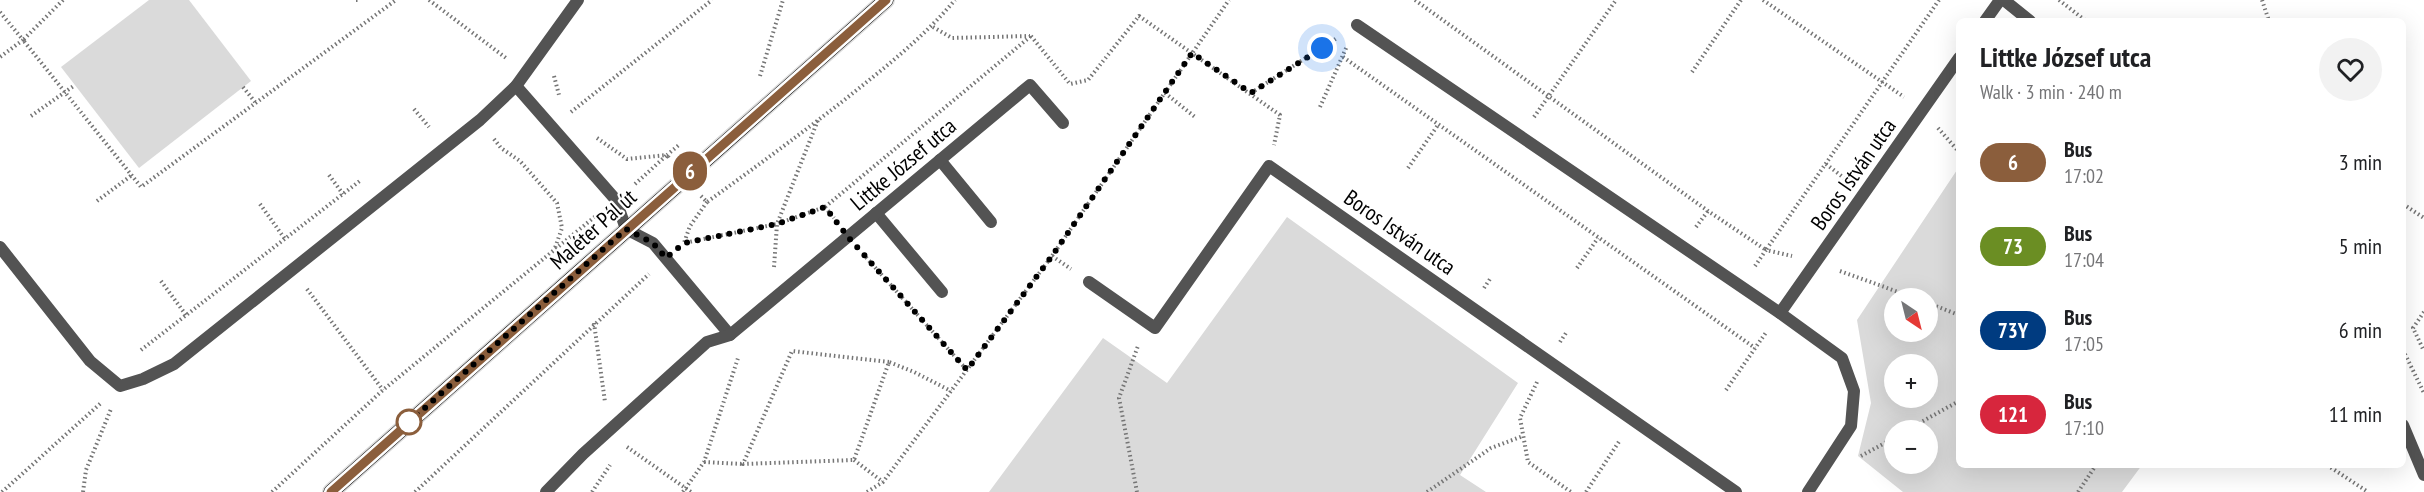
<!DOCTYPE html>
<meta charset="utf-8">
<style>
:root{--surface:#fff;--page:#f2f2f2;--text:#202124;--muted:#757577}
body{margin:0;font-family:"PT Sans Narrow",sans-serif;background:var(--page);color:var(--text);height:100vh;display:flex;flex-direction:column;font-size:22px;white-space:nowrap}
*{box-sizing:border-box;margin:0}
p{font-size:20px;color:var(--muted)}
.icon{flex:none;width:33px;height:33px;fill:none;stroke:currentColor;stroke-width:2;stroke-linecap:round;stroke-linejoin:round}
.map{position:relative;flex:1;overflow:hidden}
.details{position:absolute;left:1956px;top:18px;width:450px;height:450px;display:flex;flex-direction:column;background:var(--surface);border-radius:9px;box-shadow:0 6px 24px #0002}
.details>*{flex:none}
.badge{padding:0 12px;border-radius:20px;font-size:21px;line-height:39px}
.needle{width:39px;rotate:145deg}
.tools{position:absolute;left:1884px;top:288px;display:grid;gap:12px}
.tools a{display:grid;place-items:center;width:54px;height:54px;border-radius:50%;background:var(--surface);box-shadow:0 6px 24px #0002;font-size:30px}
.you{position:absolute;width:30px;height:30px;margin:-15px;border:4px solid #fff;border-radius:50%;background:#1a73e8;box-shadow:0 0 0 9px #1a73e833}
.map>.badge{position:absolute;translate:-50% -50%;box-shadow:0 0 0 3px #fff}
.round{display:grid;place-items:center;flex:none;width:63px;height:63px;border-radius:32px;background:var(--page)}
.head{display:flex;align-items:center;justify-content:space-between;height:102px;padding:0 24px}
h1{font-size:28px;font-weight:800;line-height:45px}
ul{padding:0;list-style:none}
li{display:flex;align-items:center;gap:18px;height:84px;padding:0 24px}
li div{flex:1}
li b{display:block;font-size:22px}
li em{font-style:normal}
li .badge{min-width:66px;font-weight:700;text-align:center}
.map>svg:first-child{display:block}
.green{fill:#dadada;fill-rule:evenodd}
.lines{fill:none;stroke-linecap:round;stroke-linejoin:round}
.primary-casing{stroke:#dbdbdb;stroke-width:18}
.path{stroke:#757575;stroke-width:4;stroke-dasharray:1.5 3;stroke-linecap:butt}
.minor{stroke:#535353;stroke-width:12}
.tertiary{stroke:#535353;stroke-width:12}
.primary{stroke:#000;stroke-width:15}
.line-casing{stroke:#fff;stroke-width:14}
.line{stroke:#8b5e3c;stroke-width:9}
.walk{stroke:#000;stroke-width:6;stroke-dasharray:0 10.8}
.stop-dot{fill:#fff;stroke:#8b5e3c;stroke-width:3}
.labels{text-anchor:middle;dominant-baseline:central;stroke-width:4.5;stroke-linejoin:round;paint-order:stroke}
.street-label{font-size:22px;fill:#000;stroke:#fff}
</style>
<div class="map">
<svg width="2424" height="492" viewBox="0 0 2424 492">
<rect width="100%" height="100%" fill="#fff"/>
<g class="green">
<path d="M149 0H189L251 81 139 168 61 67Z"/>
<path d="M1959 167V465H2142L2122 492H1903L1858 456 1871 403 1857 320ZM1928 298V332H1894V298ZM1894 364H1928V398H1894ZM1894 430H1928V464H1894Z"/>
<path d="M1287 217 1518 383 1460 475 1486 492H989L1103 338 1167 383Z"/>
</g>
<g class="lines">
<defs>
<path id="primary" d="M331 492 886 0"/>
</defs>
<use href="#primary" class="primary-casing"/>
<g class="path">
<path d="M63 0 23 40 141 187 396 0"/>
<path d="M356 0H360"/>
<path d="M429 0 506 58"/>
<path d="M1415 0 1708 211 1766 250 1939 0"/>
<path d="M1763 0 1904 97"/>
<path d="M2059 0 2086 21"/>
<path d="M2262 0 2269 21"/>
<path d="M0 12 23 40 0 57"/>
<path d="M933 27 952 38 1030 36"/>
<path d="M1031 36 1070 84 1088 80 1139 16 1280 115 1274 145"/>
<path d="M1343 57 1755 348"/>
<path d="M1692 72 1741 0"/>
<path d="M554 76 559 95"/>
<path d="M760 76 783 0"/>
<path d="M243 87 255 102"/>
<path d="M1165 93 1195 117"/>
<path d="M1251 93 1337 38"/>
<path d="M1320 107 1347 46"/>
<path d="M414 109 429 127"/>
<path d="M571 112 712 0"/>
<path d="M31 116 75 85"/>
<path d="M1534 117 1616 0"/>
<path d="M1938 128 1959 152"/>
<path d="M597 138 627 159 667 155 680 144"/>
<path d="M494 139 501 148 520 161 557 203 562 228 555 248"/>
<path d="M1826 164 1844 178"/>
<path d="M1408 168 1438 125"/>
<path d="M329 175 343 194"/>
<path d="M635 184 667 155 669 158"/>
<path d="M701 196 707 202C753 169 798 136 843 101 883 69 922 39 955 0"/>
<path d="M97 201 132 175"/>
<path d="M707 202 690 226 684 243 777 224 825 207 1031 36"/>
<path d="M260 204 285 239"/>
<path d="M2403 204 2424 218"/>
<path d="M825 207 834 218"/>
<path d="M1696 227 1708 211"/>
<path d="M863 254 967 370"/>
<path d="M1052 256 1071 269"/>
<path d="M1755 266 1766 250 1792 256"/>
<path d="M774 267 777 224 818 120"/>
<path d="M1577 268 1598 238"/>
<path d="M1840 271 1915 298"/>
<path d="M161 281 186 315"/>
<path d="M1484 288 1490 279"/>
<path d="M307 289 383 390"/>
<path d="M1928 303 1959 315"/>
<path d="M2424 312 2413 328 2424 351"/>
<path d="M594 323 605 402"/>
<path d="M1560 342 1566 333"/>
<path d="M141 350 361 180"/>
<path d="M2403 350 2424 393"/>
<path d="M889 362 792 351 743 464 854 460 889 362 914 372 951 391"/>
<path d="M1537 382 1520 418 1528 462 1571 492"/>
<path d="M1726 390 1767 331"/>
<path d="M1907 430 1959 401"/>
<path d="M627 447 691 492"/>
<path d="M1861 456 1894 438"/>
<path d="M854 460 883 482"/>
<path d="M704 462 743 464"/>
<path d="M2327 465 2368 492"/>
<path d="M2 492 102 402"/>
<path d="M83 492 86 470 111 409"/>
<path d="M272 492 383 390 597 215"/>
<path d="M415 492 649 274"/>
<path d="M592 492 610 465"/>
<path d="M683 492 704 462 738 358"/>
<path d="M867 492 883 482 1052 256 1229 0"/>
<path d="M1137 492 1119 398 1138 346"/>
<path d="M1427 492 1491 448 1523 436"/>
<path d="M1586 492 1620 440"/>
<path d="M2078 492 2096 465"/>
</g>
<g class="minor">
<path d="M1985 21 2000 0"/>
<path d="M1357 25 1780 313 1959 58"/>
<path d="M516 86 616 200 626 229 653 243 730 335"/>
<path d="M940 160 991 222"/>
<path d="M876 213 942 292"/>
<path d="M0 247 90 361 120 386 143 379 174 364 480 120 516 86 578 0"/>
<path d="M1089 282 1155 328 1269 166 1736 492"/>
<path d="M1780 313 1842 358 1854 391 1851 426 1808 492"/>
<path d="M546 492 583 454 707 342 730 335 1030 85 1063 123"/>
</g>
<g class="tertiary">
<path d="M2004 0 2030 21"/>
<path d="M2403 425 2424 475"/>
</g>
<use href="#primary" class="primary"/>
</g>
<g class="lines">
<defs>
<path id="line" d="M331 492 886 0"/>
</defs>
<use href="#line" class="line-casing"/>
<use href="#line" class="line"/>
<path class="walk" d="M409 422 626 229 653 243 666 258 684 243 777 224 825 207 848 237 967 370 1052 256 1192 53 1251 93 1322 48"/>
</g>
<circle class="stop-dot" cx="409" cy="422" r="12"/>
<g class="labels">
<g class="street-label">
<text transform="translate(903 164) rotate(-40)">Littke József utca</text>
<text transform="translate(1853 174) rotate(-55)">Boros István utca</text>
<text transform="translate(593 229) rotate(-42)">Maléter Pál út</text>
<text transform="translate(1400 232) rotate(35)">Boros István utca</text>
</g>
</g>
</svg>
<div class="tools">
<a><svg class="needle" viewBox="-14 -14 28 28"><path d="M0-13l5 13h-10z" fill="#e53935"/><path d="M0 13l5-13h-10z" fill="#757577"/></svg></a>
<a>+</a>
<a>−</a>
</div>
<div class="you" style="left:1322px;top:48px"></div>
<b class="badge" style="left:690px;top:171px;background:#8b5e3c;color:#fff">6</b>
<section class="details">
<div class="head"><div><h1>Littke József utca</h1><p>Walk · 3 min · 240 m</p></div><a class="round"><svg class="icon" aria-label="heart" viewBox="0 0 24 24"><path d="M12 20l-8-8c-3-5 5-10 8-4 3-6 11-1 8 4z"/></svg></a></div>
<ul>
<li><span class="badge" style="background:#8b5e3c;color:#fff">6</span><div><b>Bus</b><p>17:02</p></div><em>3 min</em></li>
<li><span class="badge" style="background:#6b8e23;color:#fff">73</span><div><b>Bus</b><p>17:04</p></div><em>5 min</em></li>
<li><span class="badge" style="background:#003b80;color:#fff">73Y</span><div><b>Bus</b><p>17:05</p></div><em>6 min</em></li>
<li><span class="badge" style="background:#d7263d;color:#fff">121</span><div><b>Bus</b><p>17:10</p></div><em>11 min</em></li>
</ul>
</section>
</div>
